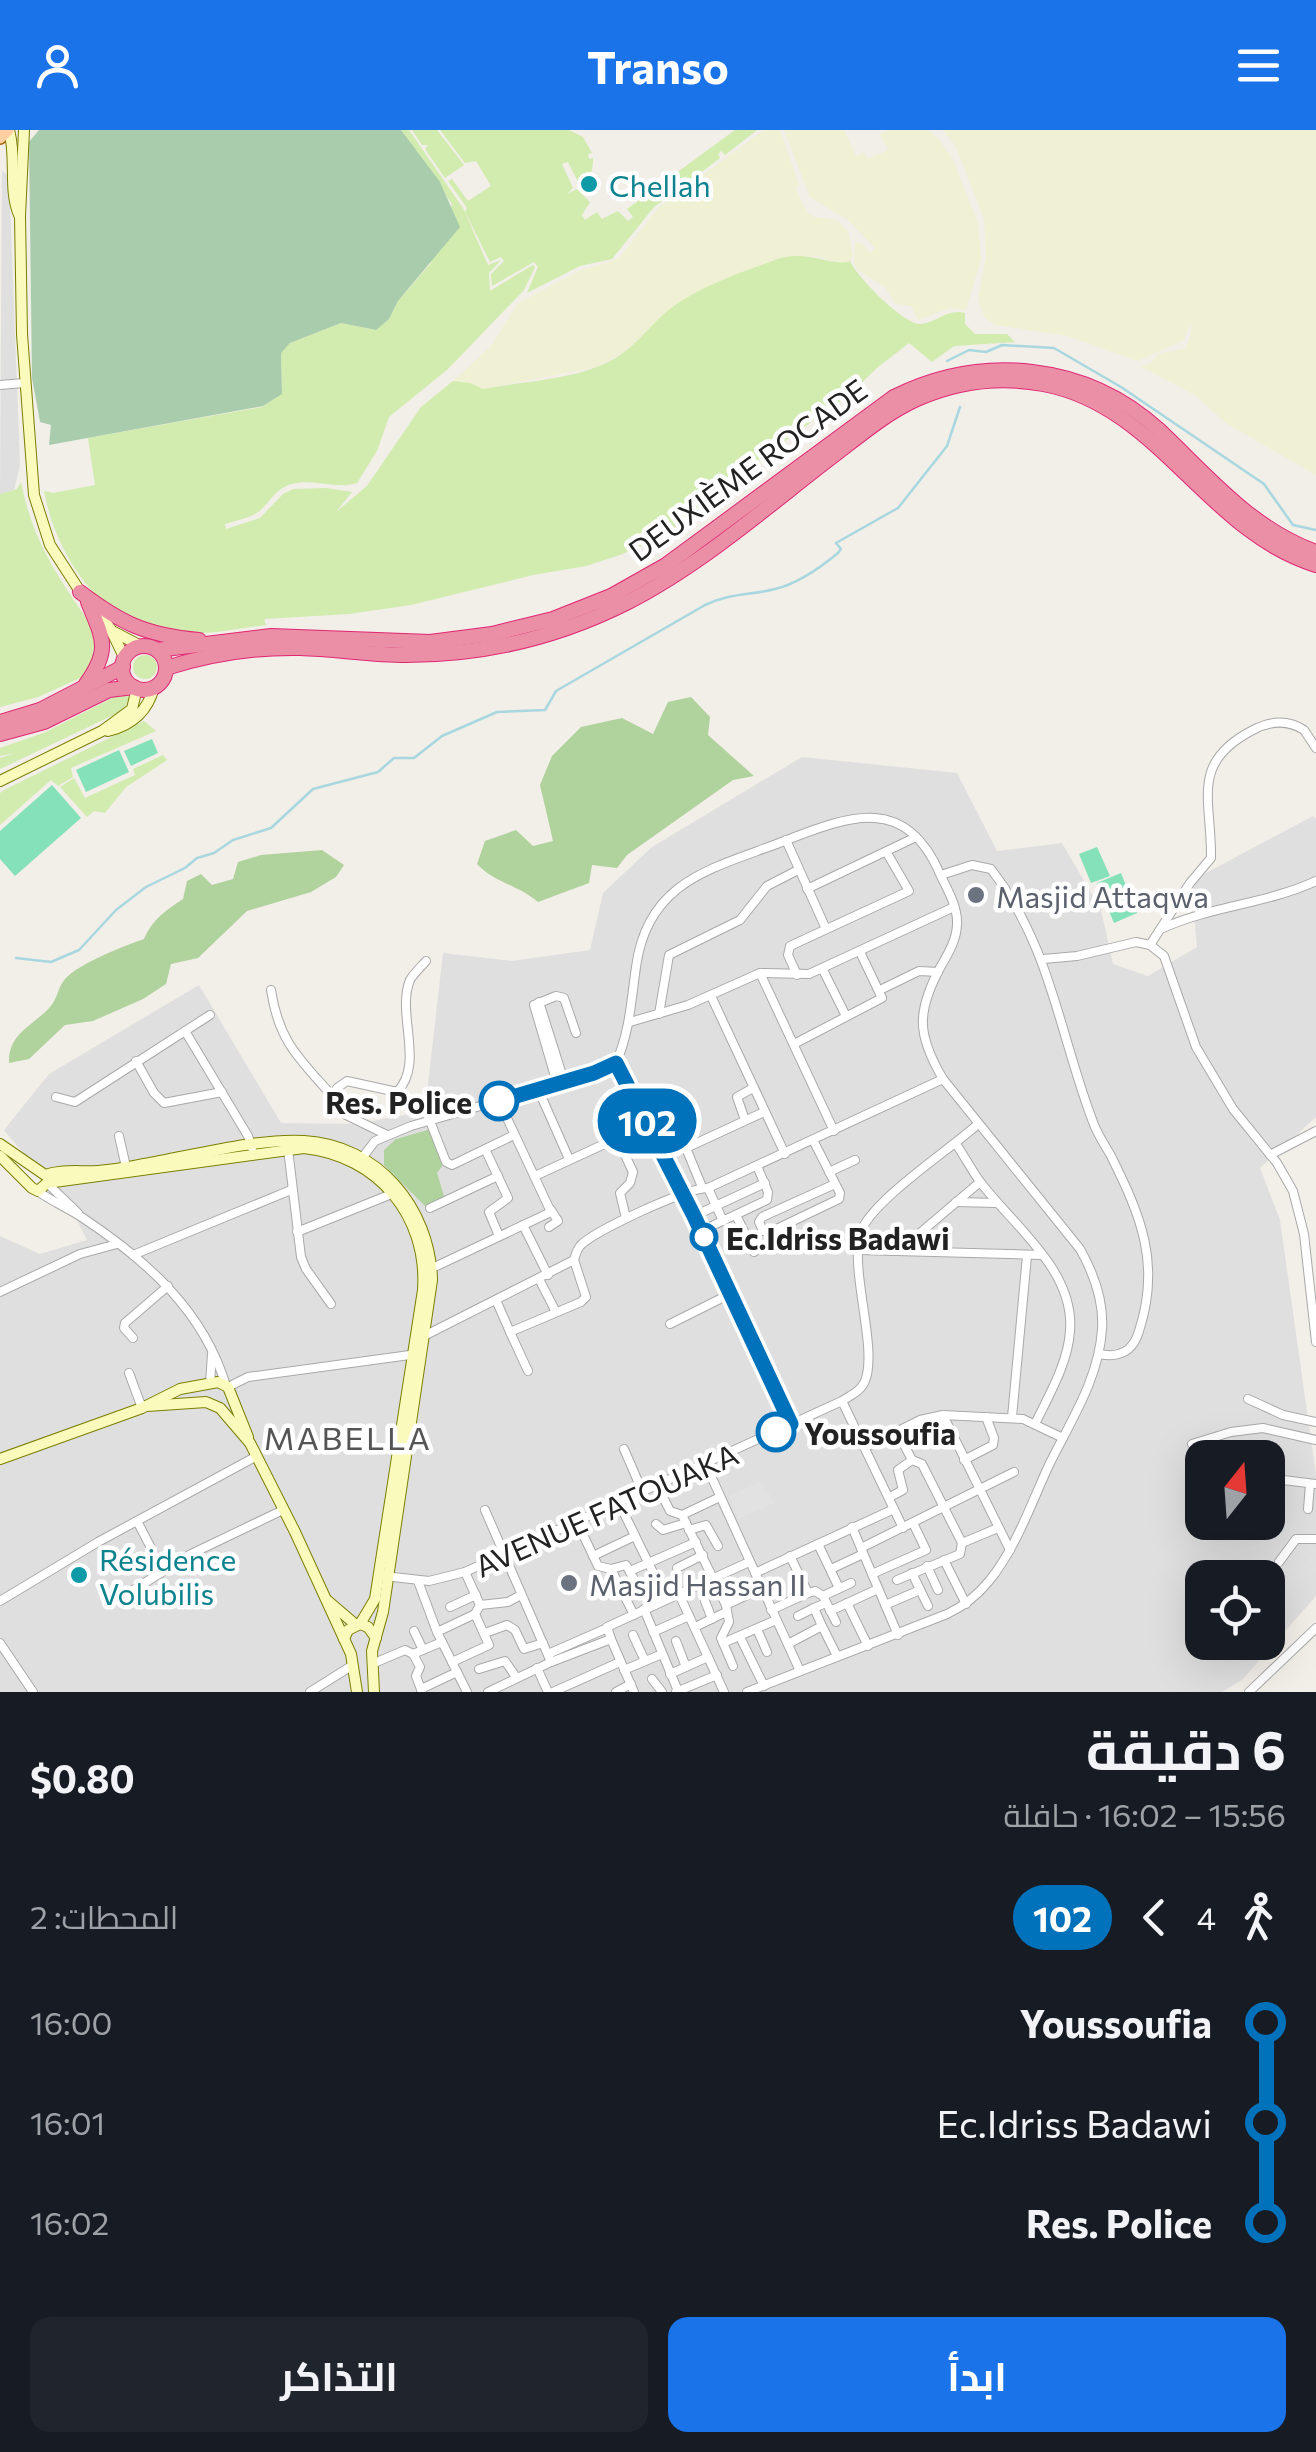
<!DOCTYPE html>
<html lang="ar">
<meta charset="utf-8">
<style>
:root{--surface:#171b24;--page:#20242c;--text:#f1f3f6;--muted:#9ea1a6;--accent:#1a73e8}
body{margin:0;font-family:Commissioner,Cairo,sans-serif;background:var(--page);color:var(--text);direction:rtl;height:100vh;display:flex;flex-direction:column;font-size:38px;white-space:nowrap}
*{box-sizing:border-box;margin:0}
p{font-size:32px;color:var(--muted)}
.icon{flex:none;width:55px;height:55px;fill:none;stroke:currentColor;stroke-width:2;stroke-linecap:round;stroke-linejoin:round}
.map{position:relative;height:1562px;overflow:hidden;direction:ltr}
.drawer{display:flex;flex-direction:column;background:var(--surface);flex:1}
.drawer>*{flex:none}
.badge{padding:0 20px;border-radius:32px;font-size:35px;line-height:65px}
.needle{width:65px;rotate:17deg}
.buttons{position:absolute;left:1185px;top:1310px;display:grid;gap:20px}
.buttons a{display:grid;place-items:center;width:100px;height:100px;border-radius:20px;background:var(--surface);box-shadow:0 10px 40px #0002;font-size:50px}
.map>.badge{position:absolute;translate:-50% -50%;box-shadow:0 0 0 5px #fff}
.legs{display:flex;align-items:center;gap:15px;height:110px;padding:0 30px;font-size:32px}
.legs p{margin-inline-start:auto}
.headline{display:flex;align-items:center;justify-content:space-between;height:170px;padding:0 30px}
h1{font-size:55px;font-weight:700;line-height:75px}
.button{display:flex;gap:20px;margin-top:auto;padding:20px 30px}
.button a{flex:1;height:115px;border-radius:20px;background:var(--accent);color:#fff;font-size:40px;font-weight:700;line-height:115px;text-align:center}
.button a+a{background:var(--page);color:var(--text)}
ul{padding:0 30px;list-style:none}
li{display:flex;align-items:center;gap:35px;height:100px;font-size:38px}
li i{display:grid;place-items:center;width:15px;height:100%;margin:0 12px;background:currentColor}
li i::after{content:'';width:25px;height:25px;margin:-12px;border:8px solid;border-radius:50%;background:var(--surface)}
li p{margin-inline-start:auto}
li:first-child i{background:linear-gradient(#0000 50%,currentColor 0)}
li:last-child i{background:linear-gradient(currentColor 50%,#0000 0)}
header{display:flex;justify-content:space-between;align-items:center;height:130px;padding:0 30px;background:var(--accent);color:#fff;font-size:45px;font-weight:700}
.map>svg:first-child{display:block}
.residential{fill:#e0dfdf;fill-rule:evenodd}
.farmland{fill:#f0f0d4}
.grass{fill:#d1ecae}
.forest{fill:#b0d29c}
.cemetery{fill:#a9ccac}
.pitch{fill:#85e2b8}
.parking{fill:#e2e2e2}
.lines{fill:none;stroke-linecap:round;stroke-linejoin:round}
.stream{stroke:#a8d7e0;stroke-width:2.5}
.street-casing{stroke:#a9a9a9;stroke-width:10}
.secondary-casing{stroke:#7a7f02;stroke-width:12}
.primary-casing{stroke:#9f6000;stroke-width:14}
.highway-casing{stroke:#e02572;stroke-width:16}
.street{stroke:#fff;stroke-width:8}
.secondary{stroke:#fbfabd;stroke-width:10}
.primary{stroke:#fed0a1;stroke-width:11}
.highway{stroke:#ea8fa6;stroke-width:14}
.line-1-casing{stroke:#fff;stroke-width:22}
.line-1{stroke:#0072bc;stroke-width:15}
.culture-dot{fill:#0f9aa8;stroke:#fff;stroke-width:4}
.worship-dot{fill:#6b7280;stroke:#fff;stroke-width:4}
.stop-1-dot{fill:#fff;stroke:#0072bc;stroke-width:5}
.labels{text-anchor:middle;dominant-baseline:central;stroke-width:9;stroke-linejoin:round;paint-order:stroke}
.culture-label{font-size:30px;fill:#0d838f;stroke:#fff;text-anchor:start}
.street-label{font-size:30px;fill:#222;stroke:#fff}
.worship-label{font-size:30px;fill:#5b616d;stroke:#fff;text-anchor:start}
.stop-label{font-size:30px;font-weight:bold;fill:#222;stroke:#fff;text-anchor:start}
.neighbourhood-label{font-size:32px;letter-spacing:2.5px;fill:#555;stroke:#fff}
</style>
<header><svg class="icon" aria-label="menu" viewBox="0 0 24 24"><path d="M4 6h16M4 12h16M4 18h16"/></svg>Transo<svg class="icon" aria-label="person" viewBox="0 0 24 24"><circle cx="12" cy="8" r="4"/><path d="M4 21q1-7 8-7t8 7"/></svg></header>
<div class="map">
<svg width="1316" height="1562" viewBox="0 0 1316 1562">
<rect width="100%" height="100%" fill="#f2eee8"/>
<g class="residential">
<path d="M2 40 9 48 20 335 14 360 0 364Z"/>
<path d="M802 627 957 643 997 721 1062 713 1101 780 1113 834 1148 846 1197 817 1191 751 1313 686 1316 689V987L1260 1038 1280 1090 1316 1345V1466L1242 1550 1222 1562H0V1106L40 1124 87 1110 74 1084 4 1000 49 944 199 855 281 993 357 994 425 981 443 823 512 831 590 820 603 763 652 717ZM1202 1328H1268V1392H1202ZM1202 1448H1268V1512H1202Z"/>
</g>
<g class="farmland">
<path d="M764 0H779L781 3 799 55 795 57 807 82 815 87 837 90 848 101 853 125 850 131 842 134 816 126 780 128 709 157 680 172 624 222 597 237 483 259 470 253 453 251 491 216 518 173 579 141 618 129 659 77Z"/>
<path d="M784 0H844L856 26 864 22 868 29 888 20 880 4 889 0H928L940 11 953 30 978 93 981 129 966 180 950 178 918 190 911 176 896 174 885 157 858 140 854 134 855 112 863 114 870 123 875 118 848 90 810 67Z"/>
<path d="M943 0H1316V345L1226 293 1195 265 1140 236 1150 234 1158 224 1186 218 1191 203 1190 193 1184 210 1138 231 1067 206 996 195 985 188 978 170 986 125 984 89 956 17Z"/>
</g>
<g class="grass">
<path d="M401 0H409L463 78 488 135 501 130 489 143 490 161 533 135 535 137 524 160 448 239 389 287 377 321 357 353C336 360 314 348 292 354 274 358 270 375 255 384 246 389 234 391 225 394L226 399 260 388 283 364 293 359 326 358 352 362 336 382 367 356 421 277 453 251 470 253 483 259C524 251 575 250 612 230 635 218 650 195 670 179 700 156 740 143 775 130 807 118 833 138 850 131 857 147 903 194 920 194 938 193 946 178 965 183V194L975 204H1007L1015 212 954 216 932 232 909 213 878 237 850 264 757 331 688 388 659 408 620 425 586 436 533 445 411 475 349 484 264 489 266 495C238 498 207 506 180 502 163 500 135 494 120 485 80 460 52 406 44 361L53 363 95 355 88 308 262 277 282 264 281 222 290 213 341 193 375 200 389 189 398 171 431 133 452 74Z"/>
<path d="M412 0H437L464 35 445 48 425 19 428 15H422Z"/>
<path d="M440 0H569L583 7 592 23 588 24 589 29 593 28C593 42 591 48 579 54L568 32 562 34 573 58 567 64 577 59 590 72 582 85 585 90 597 82 602 89 618 81 628 91 633 87 627 79 735 0H757L725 25 721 21 718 24 720 28 683 56 680 52 677 55 679 59 654 77 612 129 580 136 527 163 538 137 534 132 492 156 491 144 504 131 501 127 490 132 465 82 467 78 448 51 452 49 468 71 491 56 476 31 465 33Z"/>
<path d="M21 352C33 413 59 449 94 499L98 512 89 544 38 567 0 577V364L17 359Z"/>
<circle cx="145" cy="537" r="12"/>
<path d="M126 564 129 568 124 580 0 639V628L15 623 0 626V618L46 602 116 566Z"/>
<path d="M144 591 156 601 71 638 73 647 58 656 51 650 0 695V663L6 659Z"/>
<path d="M163 625 167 630 126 657 105 683 94 681 87 687 60 657 74 648 85 668 135 645 133 639Z"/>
</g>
<g class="forest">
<path d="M691 567 710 587 708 605 754 646 733 650 627 725 617 738 592 735 589 753 538 772C518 755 495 753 477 734L485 711 516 700 533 716 553 711 540 655 552 626 581 597 622 588 653 604 668 572Z"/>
<path d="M322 720 344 735 336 747 311 762 247 781 198 828 171 834 166 854 143 869 93 891 65 895 29 929 9 933C8 903 33 896 50 877 57 870 58 857 65 849 78 834 124 816 144 809 153 789 165 781 183 769L187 751 201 744 212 755 233 749 238 732 261 725Z"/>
<path d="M431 999 445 1032 437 1043 444 1066 427 1078 384 1035V1020L396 1009Z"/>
</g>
<path class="cemetery" d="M39 0H401L440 52 460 97 398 171 389 189 376 200 341 193 290 213 281 223 282 264 263 276 49 315 51 295 40 292 32 248 29 12Z"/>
<g class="pitch">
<path d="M152 609 158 623 131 636 124 621Z"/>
<path d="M119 620 129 642 86 662 76 640Z"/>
<path d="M52 655 81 688 15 746 0 729V701Z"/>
<path d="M1097 717 1110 746 1091 753 1079 724Z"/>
<path d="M1121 743 1137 783 1114 793 1097 753Z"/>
</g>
<path class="parking" d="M762 1351 774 1373 739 1389 729 1366Z"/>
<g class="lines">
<g class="stream">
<path d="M947 231 969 220 986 222 1002 215 1054 218 1121 257 1264 354 1293 395 1316 400"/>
<path d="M16 828 51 832 79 820 116 780 146 757 185 738 197 728 214 723 233 710 271 698 313 659 378 642 394 628H414L442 606 497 582 545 580 556 561 705 475C733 462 748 466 775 459 797 454 821 437 838 423L841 419 836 413 898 378 947 316 960 277"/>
</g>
<defs>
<g id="street">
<path d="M0 255 24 253"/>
<path d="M786 710 826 799"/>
<path d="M941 745 972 735 991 739C1051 817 1059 903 1093 992 1097 1004 1105 1015 1111 1026 1141 1086 1161 1134 1139 1201 1133 1222 1119 1228 1099 1224"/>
<path d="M807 759 916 707"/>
<path d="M1163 798C1212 776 1266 774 1316 751"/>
<path d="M1150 815 1190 753 1211 728C1212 670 1189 633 1253 600 1270 591 1287 589 1304 600L1316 618"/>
<path d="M1043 829 1077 826 1136 812 1150 815 1164 826 1196 917 1233 979 1277 1033 1293 1061 1304 1104 1316 1212"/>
<path d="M823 840 846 886"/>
<path d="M760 843 834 1001"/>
<path d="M797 845 788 825 790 816 909 761 887 723"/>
<path d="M271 860C279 913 300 929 334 968"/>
<path d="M880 860 919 841 938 842"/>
<path d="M711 866 785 1024"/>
<path d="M539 872 564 951"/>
<path d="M659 884 669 825 740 790 767 756 798 740"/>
<path d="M630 892 688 875 760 843 809 844 954 777"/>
<path d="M185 901 248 1006 252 1018"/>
<path d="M794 914 882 868 860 822"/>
<path d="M136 931 154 963 164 973 222 962"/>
<path d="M616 933C630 901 631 871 636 837 648 748 716 738 787 710 851 685 906 665 940 744 947 759 958 777 957 794 957 809 948 824 941 836 916 882 917 905 943 949L1080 1119C1094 1144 1104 1170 1102 1199 1099 1249 1070 1292 1049 1335 1031 1374 1016 1418 989 1451 977 1466 964 1476 947 1484L747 1562"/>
<path d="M616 933 694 1086 791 1294"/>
<path d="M557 953 534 875 556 866 564 868 576 903"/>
<path d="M538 959 569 1029"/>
<path d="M56 967 75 972 210 885"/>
<path d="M745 990 737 967 753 958"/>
<path d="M430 991 446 1032 452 1035 514 1005"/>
<path d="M387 1005 344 984 334 968 337 958 347 951 397 962C425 934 396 884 410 850 414 843 421 837 426 831"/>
<path d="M119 1006 126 1037"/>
<path d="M617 1008 633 1042 630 1053 620 1063 626 1088"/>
<path d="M813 1010 840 1063 839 1069 770 1102 763 1101 759 1092 762 1087 835 1054"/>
<path d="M956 1014C965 1027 972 1041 981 1053 1014 1096 1075 1141 1070 1201 1068 1233 1049 1265 1035 1294"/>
<path d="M288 1019 301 1127 306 1139 331 1174"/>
<path d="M485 1019 508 1068 489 1082 499 1106"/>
<path d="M1270 1025 1316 1001"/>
<path d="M359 1032 375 1011 411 996 594 943 616 933"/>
<path d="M829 1042 855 1030"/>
<path d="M535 1046 648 994"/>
<path d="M47 1053 78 1083"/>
<path d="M702 1057 686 1018 764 982"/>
<path d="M708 1058 723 1091"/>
<path d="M36 1060C51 1071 68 1078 83 1088 146 1130 204 1181 226 1256"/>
<path d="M956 1072 997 1073"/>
<path d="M430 1078 498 1046"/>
<path d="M736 1085 754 1122"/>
<path d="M694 1086 765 1053"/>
<path d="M523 1095 548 1145"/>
<path d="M549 1097 558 1091 551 1080"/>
<path d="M701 1101 767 1070 768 1062 757 1036"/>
<path d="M297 1102 394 1063"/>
<path d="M859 1120 1042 1125"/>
<path d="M900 1120 980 1052"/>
<path d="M133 1125 291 1060"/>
<path d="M426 1141 551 1082 499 971"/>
<path d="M539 1149 556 1182"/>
<path d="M0 1162 80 1124 117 1114"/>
<path d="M496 1170 510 1202 581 1172 586 1167 574 1130"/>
<path d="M670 1194 730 1164"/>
<path d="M510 1202 528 1241"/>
<path d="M424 1206 574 1130C576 1124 576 1121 580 1116 593 1101 689 1057 708 1058L943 949"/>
<path d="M133 1208 124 1198 125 1193 168 1156"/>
<path d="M129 1243 142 1278"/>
<path d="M210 1254 212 1224"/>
<path d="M228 1257 248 1247 417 1224"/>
<path d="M1248 1269 1283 1285 1316 1292"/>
<path d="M842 1271 903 1398"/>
<path d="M943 1285 1010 1420"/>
<path d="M1012 1287 1027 1126"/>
<path d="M897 1301 912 1330 922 1334 962 1413 998 1398"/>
<path d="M1192 1314 1231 1302 1263 1298 1316 1310"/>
<path d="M866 1317 920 1290 943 1285 1023 1289 1063 1308"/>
<path d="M624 1319 643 1363"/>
<path d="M964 1330 993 1315 994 1308 986 1287"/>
<path d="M706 1335 800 1541"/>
<path d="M1268 1356 1275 1349 1316 1354"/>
<path d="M658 1357 670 1381 682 1385 726 1475 729 1492 721 1508 733 1536"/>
<path d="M890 1367 903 1360 898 1340 912 1330"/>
<path d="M619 1373 666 1469"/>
<path d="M1308 1379 1310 1354"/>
<path d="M485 1380 551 1532"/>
<path d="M682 1385 720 1367"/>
<path d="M137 1391 163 1441"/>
<path d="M577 1392 598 1436 611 1439"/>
<path d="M656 1394 663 1400 686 1393"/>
<path d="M852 1397 898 1505"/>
<path d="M689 1400 706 1395 718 1416"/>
<path d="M818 1414 839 1458"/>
<path d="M861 1418 1014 1342"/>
<path d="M593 1426 635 1406"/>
<path d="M790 1426 808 1463 815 1461 823 1466 836 1492"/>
<path d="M944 1430 966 1474"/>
<path d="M1279 1432 1296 1409H1316"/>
<path d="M927 1436 938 1460"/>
<path d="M677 1438 703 1425"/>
<path d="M831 1439 863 1424"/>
<path d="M630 1441 696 1412"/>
<path d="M755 1443 894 1379"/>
<path d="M912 1443 928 1476"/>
<path d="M872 1444 926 1420 913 1393"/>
<path d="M384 1446 429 1451 465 1442 842 1271C851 1265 861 1261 865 1251 878 1219 850 1142 860 1104 869 1072 951 1019 978 994"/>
<path d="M897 1450 960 1424 962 1413"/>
<path d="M418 1451 437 1502 467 1562"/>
<path d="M130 1462 191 1424 283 1380"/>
<path d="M679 1464 724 1562"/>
<path d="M823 1466 851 1453"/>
<path d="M0 1471 98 1412 257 1326"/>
<path d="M705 1471 712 1489"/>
<path d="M847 1473 868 1516"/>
<path d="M480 1475 508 1472 521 1465"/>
<path d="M726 1475 762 1458"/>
<path d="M885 1475 920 1460"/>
<path d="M450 1477 476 1465"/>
<path d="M644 1479 678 1561"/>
<path d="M771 1480 808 1463"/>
<path d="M830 1481 878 1459"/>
<path d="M634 1485 611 1439 626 1435 639 1458"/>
<path d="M798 1486 814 1478"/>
<path d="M822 1496 837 1526"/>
<path d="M695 1497 726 1482"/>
<path d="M757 1499 767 1522"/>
<path d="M414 1501 423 1520"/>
<path d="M437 1502 475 1484"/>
<path d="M653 1502 689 1486"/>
<path d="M485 1503 507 1495 515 1500 524 1519 543 1513"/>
<path d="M633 1505 645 1531"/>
<path d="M740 1507 764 1556"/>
<path d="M611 1509 634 1562"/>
<path d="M676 1511 686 1537"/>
<path d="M0 1513 33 1562"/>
<path d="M723 1513 776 1490"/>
<path d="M788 1514 822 1496 814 1478 826 1473"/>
<path d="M413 1524 420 1537 416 1546 422 1562"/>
<path d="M548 1524 605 1499"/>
<path d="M452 1532 489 1515 475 1484 480 1475 465 1442"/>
<path d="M372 1534 405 1520 413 1524 442 1512"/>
<path d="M537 1538 548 1562"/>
<path d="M479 1539 505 1531 516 1547"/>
<path d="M624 1540 662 1524"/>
<path d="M670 1544 708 1527"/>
<path d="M652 1549 662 1562"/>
<path d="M421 1559 457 1542"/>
<path d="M310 1562 353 1535"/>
<path d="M488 1562 551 1532 611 1509 607 1497 749 1432"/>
<path d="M553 1562 620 1532"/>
<path d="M616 1562 631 1554"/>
<path d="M676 1562 717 1545"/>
<path d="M1249 1562 1316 1498"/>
</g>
<g id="secondary">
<path d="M9 0C17 28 8 59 19 85"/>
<path d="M24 0 20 86 22 204 34 365 50 415 83 466"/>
<path d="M94 479 110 498 125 529"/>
<path d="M114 502 141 516"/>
<path d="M108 601C132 595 148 581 154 557"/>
<path d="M0 651 102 601 132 579 137 558"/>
<path d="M0 1014 45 1045C62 1039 80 1042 98 1041 114 1040 129 1037 144 1034 191 1026 258 1008 304 1011 378 1015 430 1078 432 1150L383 1482 372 1521 374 1562"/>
<path d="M0 1026 32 1058 38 1061 47 1053 304 1018C378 1026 428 1086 423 1160L375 1469 360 1494"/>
<path d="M147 1276 206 1272 220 1278 250 1313 295 1402 351 1524 357 1562"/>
<path d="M0 1329 142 1278 180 1259 218 1252 228 1257 248 1307"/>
<path d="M328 1471 356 1495"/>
<path d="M344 1509 348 1500 360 1494 368 1497 376 1508"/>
</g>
<path id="primary" d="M0 8 8 0"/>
<g id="highway">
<path d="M80 462C122 494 146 505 199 510"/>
<circle cx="144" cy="538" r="22"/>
<path d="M157 520 271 506 430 512 492 504 553 489 611 466 666 435 894 267C982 223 1086 233 1159 300 1209 347 1250 398 1316 422"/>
<path d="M166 538C210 524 254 517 300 518 336 519 371 525 406 525 482 525 558 507 626 473 699 436 764 379 829 329 857 308 884 284 917 269 956 252 1000 246 1043 254 1159 275 1206 401 1316 435"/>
<path d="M86 554C111 519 103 509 88 472"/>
<path d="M0 592 40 580 123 537"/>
<path d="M0 604 44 592 109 560 134 557"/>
</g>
</defs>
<use href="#street" class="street-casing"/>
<use href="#secondary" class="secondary-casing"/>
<use href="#primary" class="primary-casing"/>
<use href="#highway" class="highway-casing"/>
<use href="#street" class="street"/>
<use href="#secondary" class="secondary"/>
<use href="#primary" class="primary"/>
<use href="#highway" class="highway"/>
</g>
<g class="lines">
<defs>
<path id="line-1" d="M499 971 594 943 616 933 694 1086 791 1294 776 1302"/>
</defs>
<use href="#line-1" class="line-1-casing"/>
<use href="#line-1" class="line-1"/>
</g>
<g class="culture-dot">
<circle cx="589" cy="54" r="10"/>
<circle cx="79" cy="1445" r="10"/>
</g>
<g class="worship-dot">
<circle cx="976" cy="765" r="10"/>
<circle cx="569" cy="1453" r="10"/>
</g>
<g class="stop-1-dot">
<circle cx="499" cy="971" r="18"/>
<circle cx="704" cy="1107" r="12"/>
<circle cx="776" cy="1302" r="18"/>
</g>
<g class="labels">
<g class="culture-label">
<text x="609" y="54">Chellah</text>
<text x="99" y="1428">Résidence<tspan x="99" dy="34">Volubilis</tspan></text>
</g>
<g class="street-label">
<text transform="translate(747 339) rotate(-36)">DEUXIÈME ROCADE</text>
<text transform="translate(606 1379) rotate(-24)">AVENUE FATOUAKA</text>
</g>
<g class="worship-label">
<text x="996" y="765">Masjid Attaqwa</text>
<text x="589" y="1453">Masjid Hassan II</text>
</g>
<g class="stop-label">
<text x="472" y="971" text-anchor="end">Res. Police</text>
<text x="726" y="1107">Ec.Idriss Badawi</text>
<text x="804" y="1302">Youssoufia</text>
</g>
<g class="neighbourhood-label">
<text x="348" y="1307">MABELLA</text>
</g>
</g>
</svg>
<div class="buttons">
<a><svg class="needle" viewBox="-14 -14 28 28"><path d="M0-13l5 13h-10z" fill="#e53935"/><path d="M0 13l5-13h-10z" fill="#9ea1a6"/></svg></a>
<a><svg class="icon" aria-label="locate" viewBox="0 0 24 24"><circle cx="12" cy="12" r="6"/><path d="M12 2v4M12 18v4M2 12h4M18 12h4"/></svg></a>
</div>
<b class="badge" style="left:647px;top:991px;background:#0072bc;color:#fff">102</b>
</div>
<section class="drawer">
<div class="headline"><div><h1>6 دقيقة</h1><p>15:56 – 16:02 · حافلة</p></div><b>$0.80</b></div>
<div class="legs"><svg class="icon" aria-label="walk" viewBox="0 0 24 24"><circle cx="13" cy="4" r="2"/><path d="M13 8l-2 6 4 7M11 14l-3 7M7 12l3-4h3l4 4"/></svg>4<svg class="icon" aria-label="back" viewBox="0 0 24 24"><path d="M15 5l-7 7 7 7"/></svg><b class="badge" style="background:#0072bc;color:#fff">102</b><p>المحطات: 2</p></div>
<ul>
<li><i style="color:#0072bc"></i><b>Youssoufia</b><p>16:00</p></li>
<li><i style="color:#0072bc"></i><span>Ec.Idriss Badawi</span><p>16:01</p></li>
<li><i style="color:#0072bc"></i><b>Res. Police</b><p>16:02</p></li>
</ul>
<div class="button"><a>ابدأ</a><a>التذاكر</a></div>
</section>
